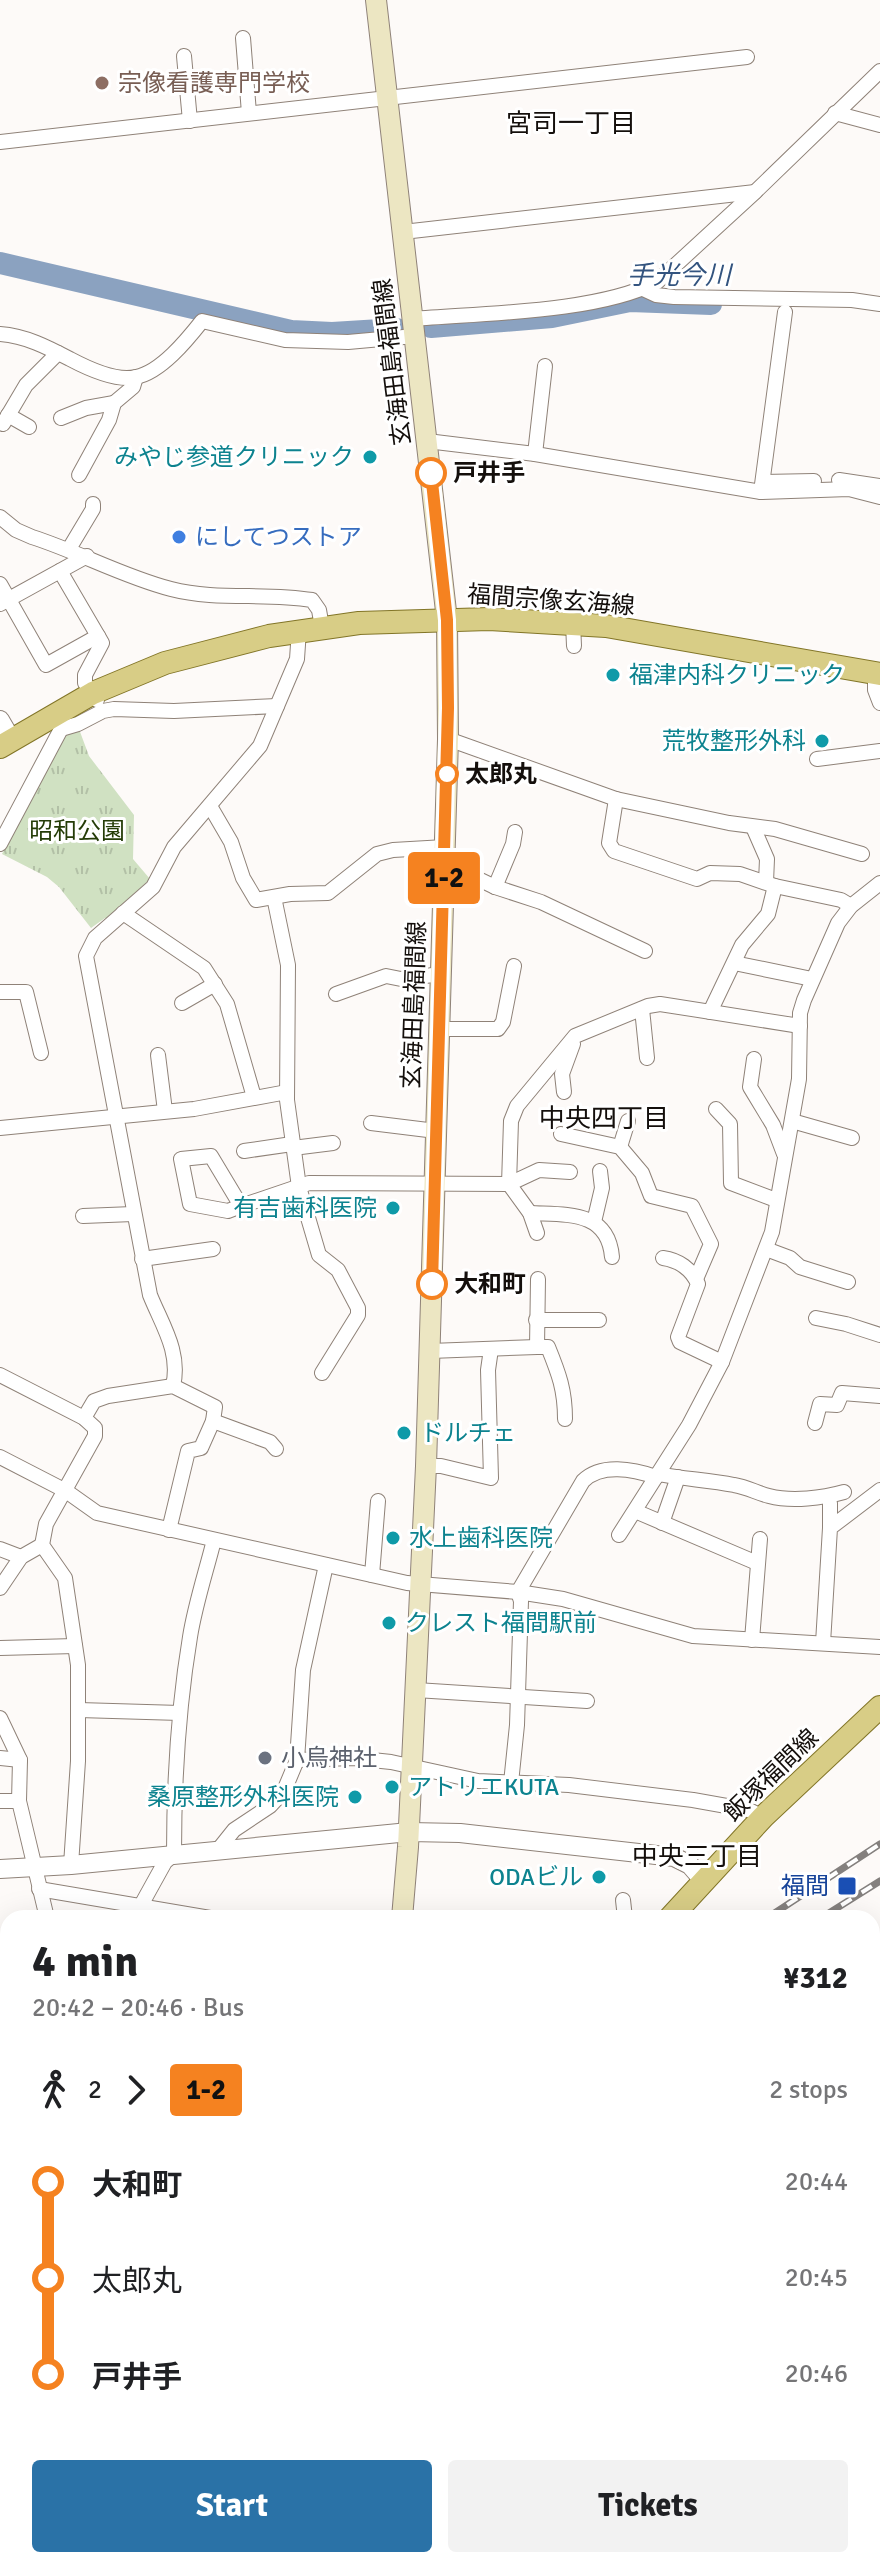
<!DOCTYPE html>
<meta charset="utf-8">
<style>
:root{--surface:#fff;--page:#f2f2f2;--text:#202124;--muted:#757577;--accent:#2a72a7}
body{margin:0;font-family:Signika,"Noto Sans JP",sans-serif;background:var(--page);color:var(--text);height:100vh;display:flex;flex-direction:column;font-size:30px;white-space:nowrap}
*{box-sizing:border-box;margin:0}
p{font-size:26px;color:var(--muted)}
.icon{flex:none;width:44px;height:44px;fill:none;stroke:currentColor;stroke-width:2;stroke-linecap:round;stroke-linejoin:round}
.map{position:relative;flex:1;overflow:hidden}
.sheet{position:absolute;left:0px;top:1910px;width:880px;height:658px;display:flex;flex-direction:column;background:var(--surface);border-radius:24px 24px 0 0;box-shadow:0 8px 32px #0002}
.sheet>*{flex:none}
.badge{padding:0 16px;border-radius:6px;font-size:28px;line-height:52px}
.map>.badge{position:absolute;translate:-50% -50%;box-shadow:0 0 0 4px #fff}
.legs{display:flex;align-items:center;gap:12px;height:88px;padding:0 32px;font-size:26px}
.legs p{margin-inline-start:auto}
.overview{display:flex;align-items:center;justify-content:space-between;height:136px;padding:0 32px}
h1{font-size:44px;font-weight:700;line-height:60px}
.primary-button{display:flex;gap:16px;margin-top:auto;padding:16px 32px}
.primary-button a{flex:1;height:92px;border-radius:8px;background:var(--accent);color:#fff;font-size:32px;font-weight:700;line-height:92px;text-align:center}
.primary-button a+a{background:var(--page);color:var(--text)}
ul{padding:0 32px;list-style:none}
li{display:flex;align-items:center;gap:28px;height:96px;font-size:30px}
li i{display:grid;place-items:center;width:12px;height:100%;margin:0 10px;background:currentColor}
li i::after{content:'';width:20px;height:20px;margin:-10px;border:6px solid;border-radius:50%;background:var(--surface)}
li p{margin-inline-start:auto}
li:first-child i{background:linear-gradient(#0000 50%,currentColor 0)}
li:last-child i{background:linear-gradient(currentColor 50%,#0000 0)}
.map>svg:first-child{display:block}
.park{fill:url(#park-tufts)}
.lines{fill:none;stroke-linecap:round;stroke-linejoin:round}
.stream{stroke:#8ba2c0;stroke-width:4}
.river{stroke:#8ba2c0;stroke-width:22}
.minor-casing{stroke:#8f8278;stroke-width:16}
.tertiary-casing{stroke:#8f8278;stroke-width:20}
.secondary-casing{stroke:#8f8278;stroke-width:22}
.primary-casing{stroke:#827527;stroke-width:24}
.minor{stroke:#fff;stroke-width:14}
.tertiary{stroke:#fff;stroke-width:18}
.secondary{stroke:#ece6c2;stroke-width:20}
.primary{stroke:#d8cd86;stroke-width:22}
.rail-casing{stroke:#84807e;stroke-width:7}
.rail{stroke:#fff;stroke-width:4;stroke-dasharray:12;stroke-linecap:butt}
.line-1-casing{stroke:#fff;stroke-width:18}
.line-1{stroke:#f58220;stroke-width:12}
.education-dot{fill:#8d6e63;stroke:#fff;stroke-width:3}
.culture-dot{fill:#0f9aa8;stroke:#fff;stroke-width:3}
.stop-1-dot{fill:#fff;stroke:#f58220;stroke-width:4}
.shop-dot{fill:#3f7fe0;stroke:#fff;stroke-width:3}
.worship-dot{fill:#6b7280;stroke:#fff;stroke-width:3}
.transit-dot{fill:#1a4fb4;stroke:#fff;stroke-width:3}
.labels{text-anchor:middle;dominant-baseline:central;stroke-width:6;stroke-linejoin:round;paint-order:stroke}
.education-label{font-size:24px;fill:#785e54;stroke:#fff;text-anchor:start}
.street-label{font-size:24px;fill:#140f0c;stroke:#fff}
.culture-label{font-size:24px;fill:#0d838f;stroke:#fff;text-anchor:end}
.stop-label{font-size:24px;font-weight:bold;fill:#140f0c;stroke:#fff;text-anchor:start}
.shop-label{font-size:24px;fill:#366cbe;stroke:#fff;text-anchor:start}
.park-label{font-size:24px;fill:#243c07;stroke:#fff}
.worship-label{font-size:24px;fill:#5b616d;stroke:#fff;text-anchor:start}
.transit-label{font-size:24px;fill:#164399;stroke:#fff;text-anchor:end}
.neighbourhood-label{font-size:26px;fill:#140f0c;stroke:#fff}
.water-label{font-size:26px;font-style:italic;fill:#33547f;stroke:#fff}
</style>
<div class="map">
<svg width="880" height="2567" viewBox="0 0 880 2567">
<defs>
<pattern id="park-tufts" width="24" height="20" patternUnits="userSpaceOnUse" patternTransform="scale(2)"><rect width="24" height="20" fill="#d0e1c2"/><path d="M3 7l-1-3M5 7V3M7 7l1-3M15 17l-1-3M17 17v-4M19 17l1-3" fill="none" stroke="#b2c0a6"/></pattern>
</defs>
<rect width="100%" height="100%" fill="#fdfaf8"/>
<path class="park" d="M79 729 89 756 134 815 133 859 150 879 109 918H105L91 928 59 887 47 877 2 854 64 733Z"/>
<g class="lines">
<path class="stream" d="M0 2510 8 2512"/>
<g class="river">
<path d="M0 263 291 331 332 333 397 329"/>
<path d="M431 327 552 317 630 301 711 304"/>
</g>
<defs>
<g id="minor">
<path d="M243 38 249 113"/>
<path d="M184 56 190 121"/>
<path d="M835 113 880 125"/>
<path d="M0 142 747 57"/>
<path d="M403 232 755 192"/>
<path d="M643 289 656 295 674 297 852 300 880 304"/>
<path d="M413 319C483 313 595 313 657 282L755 192 880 71"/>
<path d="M0 334C26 336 47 347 70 359 87 368 116 382 136 377 161 372 187 340 202 321L285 340 348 342 415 336"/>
<path d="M8 415 29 427"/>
<path d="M61 418 86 408 114 403"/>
<path d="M3 424 26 385 58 353"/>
<path d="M427 441 535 454 761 492 849 489 880 497"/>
<path d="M535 454 545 366"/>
<path d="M79 475 109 420 114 403 133 387 136 377"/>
<path d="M839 480 880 486"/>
<path d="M763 482 814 481"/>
<path d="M761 492 785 312"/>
<path d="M0 517 16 530 32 537C79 552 124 577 171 589 217 601 265 592 312 600L319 610 322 627"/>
<path d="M69 549 93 509V504"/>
<path d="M0 584 46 665 98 636 60 571"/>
<path d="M0 604 87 556"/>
<path d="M573 623 574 646"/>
<path d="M875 673V690L880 703"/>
<path d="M97 700 85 683V675L102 643 98 636"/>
<path d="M61 729 78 724 103 711 114 709 174 711 277 706"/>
<path d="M448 739 616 799 729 823 775 829 862 854"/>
<path d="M817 759 880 751"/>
<path d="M616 799 609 843 614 851 697 879 710 873 740 874 775 886 841 900 851 906"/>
<path d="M210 806 231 842 243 878 256 900 290 894 328 893 377 854 393 850 445 847"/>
<path d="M753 827 767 859 766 882"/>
<path d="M0 844 61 729 59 721"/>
<path d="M445 863 495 887 541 902 645 951"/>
<path d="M495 887 513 844 515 832"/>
<path d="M274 897 288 965 287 1100 299 1187 319 1255 338 1270 358 1308V1315L322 1373"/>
<path d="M123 913 204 968 227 1004 254 1097"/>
<path d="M734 963 812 979"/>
<path d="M0 992H26L41 1053"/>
<path d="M336 994 386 976 401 979 441 974"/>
<path d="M182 1003 215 984"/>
<path d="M642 1009 647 1058"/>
<path d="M710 1012 742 945 768 914 775 886"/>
<path d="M440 1029H498L503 1022 514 966"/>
<path d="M158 1055 165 1111"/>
<path d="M754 1059 750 1087 773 1125 784 1154"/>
<path d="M564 1092 562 1074 573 1044"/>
<path d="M716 1109 730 1124 731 1183 776 1200"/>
<path d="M792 1121 852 1138"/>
<path d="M371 1123 436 1131"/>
<path d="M0 1128 194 1109 287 1092"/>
<path d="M561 1134 620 1147 642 1173 651 1196 692 1206 711 1244 696 1279"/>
<path d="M620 1147 628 1121"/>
<path d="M293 1148 333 1143"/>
<path d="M244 1151 292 1144"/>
<path d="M241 1206 228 1211 190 1204 181 1159 211 1156 241 1206 309 1183 509 1184 539 1170 570 1172"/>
<path d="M530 1213C566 1215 608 1210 612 1257"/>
<path d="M83 1216 133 1214"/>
<path d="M594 1222 602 1188 600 1171"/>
<path d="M537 1233 530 1213 509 1184 511 1121 517 1106 575 1036 648 1006 660 1004 800 1026"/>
<path d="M766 1249 790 1258 800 1267 848 1282"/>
<path d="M663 1258C678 1260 692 1269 698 1284L678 1337 680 1342 722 1362"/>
<path d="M142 1259 213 1249"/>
<path d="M538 1279 537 1347H548C559 1374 565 1390 565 1419"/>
<path d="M816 1318 846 1324 880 1335"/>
<path d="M536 1320H599"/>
<path d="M430 1351 537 1347"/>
<path d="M0 1375 84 1418 95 1428V1436L46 1524 42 1545 65 1578 78 1665V1761L71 1865"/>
<path d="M173 1386C181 1352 162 1325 150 1295L86 956 95 938 153 887 174 847 260 746 297 659 299 630"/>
<path d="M84 1418 94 1401 108 1396 173 1386 215 1407 213 1421 201 1448 188 1451 169 1530"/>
<path d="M213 1421 270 1442 276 1449"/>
<path d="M815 1423 820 1404 837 1405 842 1393 880 1396"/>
<path d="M0 1457 66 1491 97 1513 407 1583 518 1592 563 1599 693 1636 880 1647"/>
<path d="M426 1466H441L491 1478 488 1370 491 1349"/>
<path d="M658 1474C683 1479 709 1480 734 1485 747 1487 757 1493 769 1496 792 1502 823 1498 844 1492"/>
<path d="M635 1511 757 1563"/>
<path d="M662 1523 678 1477"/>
<path d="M830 1528V1503"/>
<path d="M619 1535 689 1425 722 1362 772 1232 799 1079 800 1013 804 1000 838 923 851 906 880 883"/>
<path d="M0 1549 21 1557"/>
<path d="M372 1575 378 1501"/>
<path d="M0 1588 21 1557 42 1545"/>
<path d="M752 1640 760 1539"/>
<path d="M823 1643 830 1528 880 1490"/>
<path d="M0 1648 75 1646"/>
<path d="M416 1690 587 1701"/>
<path d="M79 1710 180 1713"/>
<path d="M0 1718 20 1760 19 1801 47 1918"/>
<path d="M0 1758 20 1760"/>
<path d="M297 1760 353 1758 391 1762 478 1781 569 1785 693 1800 749 1810 763 1817"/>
<path d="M511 1783 517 1725 521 1601 518 1592 583 1481C601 1463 633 1469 656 1477"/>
<path d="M0 1801H19"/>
<path d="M218 1850 234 1830 270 1806 284 1791 297 1760 303 1670 326 1565"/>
<path d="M39 1889 210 1918"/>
<path d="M623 1900 625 1918"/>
<path d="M134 1918 165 1862 174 1854C174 1781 178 1709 190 1637 195 1605 206 1572 214 1540"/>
<path d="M872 1959 880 1954"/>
<path d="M872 2006 880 2001"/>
<path d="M0 2130 8 2132"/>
<path d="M0 2251 8 2257"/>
<path d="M872 2273 880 2274"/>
<path d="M0 2297 8 2302"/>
<path d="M0 2315 8 2316"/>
<path d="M0 2502 8 2503"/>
<path d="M0 2520 8 2521"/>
<path d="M233 2560 278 2567"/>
<path d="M538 2560 558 2567"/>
<path d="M609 2560 610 2567"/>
<path d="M15 2567 17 2560"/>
<path d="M72 2567 75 2560"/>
<path d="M489 2567 490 2560"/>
<path d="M652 2567V2560"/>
</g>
<g id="tertiary">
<path d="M0 720 11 739"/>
<path d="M0 1869 71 1865 409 1832 460 1833 674 1857 690 1865 703 1880"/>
<path d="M872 2191 880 2192"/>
<path d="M872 2312 880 2291"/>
<path d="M443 2567 444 2560"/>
<path d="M824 2567 825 2560"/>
</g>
<g id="secondary">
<path d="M376 0 447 620 448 739 426 1466 408 1847 402 1918"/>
<path d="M0 2274 8 2279"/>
<path d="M872 2529 880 2530"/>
</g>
<g id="primary">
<path d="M0 747 93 693 165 663 269 636 359 623 489 619 606 626 880 674"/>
<path d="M670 1918 763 1817 880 1707"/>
<path d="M0 2028 8 2030"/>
</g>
</defs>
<use href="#minor" class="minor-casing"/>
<use href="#tertiary" class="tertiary-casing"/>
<use href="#secondary" class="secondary-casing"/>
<use href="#primary" class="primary-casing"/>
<use href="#minor" class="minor"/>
<use href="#tertiary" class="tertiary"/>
<use href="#secondary" class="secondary"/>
<use href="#primary" class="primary"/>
<defs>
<g id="rail">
<path d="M767 1918 880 1844"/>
<path d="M821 1918 880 1881"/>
<path d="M44 2567 48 2560"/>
</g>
</defs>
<use href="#rail" class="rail-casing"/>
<use href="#rail" class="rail"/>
</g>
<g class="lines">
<defs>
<path id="line-1" d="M431 473 447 620 448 708 432 1284"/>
</defs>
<use href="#line-1" class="line-1-casing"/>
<use href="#line-1" class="line-1"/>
</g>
<circle class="education-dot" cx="102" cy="83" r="8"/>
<g class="culture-dot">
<circle cx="370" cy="457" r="8"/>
<circle cx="613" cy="675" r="8"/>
<circle cx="822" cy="741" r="8"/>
<circle cx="393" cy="1208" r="8"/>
<circle cx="404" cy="1433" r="8"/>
<circle cx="393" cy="1538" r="8"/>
<circle cx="389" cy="1623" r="8"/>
<circle cx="392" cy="1787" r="8"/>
<circle cx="355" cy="1797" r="8"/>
<circle cx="599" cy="1877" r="8"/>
</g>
<g class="stop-1-dot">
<circle cx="431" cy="473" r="14"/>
<circle cx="447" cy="774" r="10"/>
<circle cx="432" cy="1284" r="14"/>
</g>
<circle class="shop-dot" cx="179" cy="537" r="8"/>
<circle class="worship-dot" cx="265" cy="1758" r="8"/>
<rect class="transit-dot" x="837" y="1876" width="20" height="20" rx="4"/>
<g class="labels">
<g class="education-label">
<text x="118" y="83">宗像看護専門学校</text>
</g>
<g class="street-label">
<text transform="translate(392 362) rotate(-97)">玄海田島福間線</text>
<text transform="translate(551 600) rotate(4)">福間宗像玄海線</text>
<text transform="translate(414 1005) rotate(-88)">玄海田島福間線</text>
<text transform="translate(771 1775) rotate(-44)">飯塚福間線</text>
</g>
<g class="culture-label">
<text x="354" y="457">みやじ参道クリニック</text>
<text x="629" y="675" text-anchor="start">福津内科クリニック</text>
<text x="806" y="741">荒牧整形外科</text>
<text x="377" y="1208">有吉歯科医院</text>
<text x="420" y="1433" text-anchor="start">ドルチェ</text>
<text x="409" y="1538" text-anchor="start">水上歯科医院</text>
<text x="405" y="1623" text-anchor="start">クレスト福間駅前</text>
<text x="408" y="1787" text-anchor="start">アトリエKUTA</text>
<text x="339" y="1797">桑原整形外科医院</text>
<text x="583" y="1877">ODAビル</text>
</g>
<g class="stop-label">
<text x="453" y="473">戸井手</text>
<text x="465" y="774">太郎丸</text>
<text x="454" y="1284">大和町</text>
</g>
<g class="shop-label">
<text x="195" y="537">にしてつストア</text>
</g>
<g class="park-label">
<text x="77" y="831">昭和公園</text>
</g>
<g class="worship-label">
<text x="281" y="1758">小烏神社</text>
</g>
<g class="transit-label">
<text x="829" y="1886">福間</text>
</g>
<g class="neighbourhood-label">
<text x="571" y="124">宮司一丁目</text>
<text x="604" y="1119">中央四丁目</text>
<text x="697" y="1857">中央三丁目</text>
</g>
<g class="water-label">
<text x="679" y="276">手光今川</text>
</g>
</g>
</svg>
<b class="badge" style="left:444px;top:878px;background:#f58220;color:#111">1-2</b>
<section class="sheet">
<div class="overview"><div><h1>4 min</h1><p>20:42 – 20:46 · Bus</p></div><b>¥312</b></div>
<div class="legs"><svg class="icon" aria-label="walk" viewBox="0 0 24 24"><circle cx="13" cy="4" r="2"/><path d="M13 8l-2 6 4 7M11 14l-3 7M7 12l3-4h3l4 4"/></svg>2<svg class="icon" aria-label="forward" viewBox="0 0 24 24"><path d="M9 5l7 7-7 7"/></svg><b class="badge" style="background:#f58220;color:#111">1-2</b><p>2 stops</p></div>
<ul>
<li><i style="color:#f58220"></i><b>大和町</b><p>20:44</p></li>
<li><i style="color:#f58220"></i><span>太郎丸</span><p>20:45</p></li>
<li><i style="color:#f58220"></i><b>戸井手</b><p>20:46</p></li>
</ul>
<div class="primary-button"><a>Start</a><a>Tickets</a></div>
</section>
</div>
